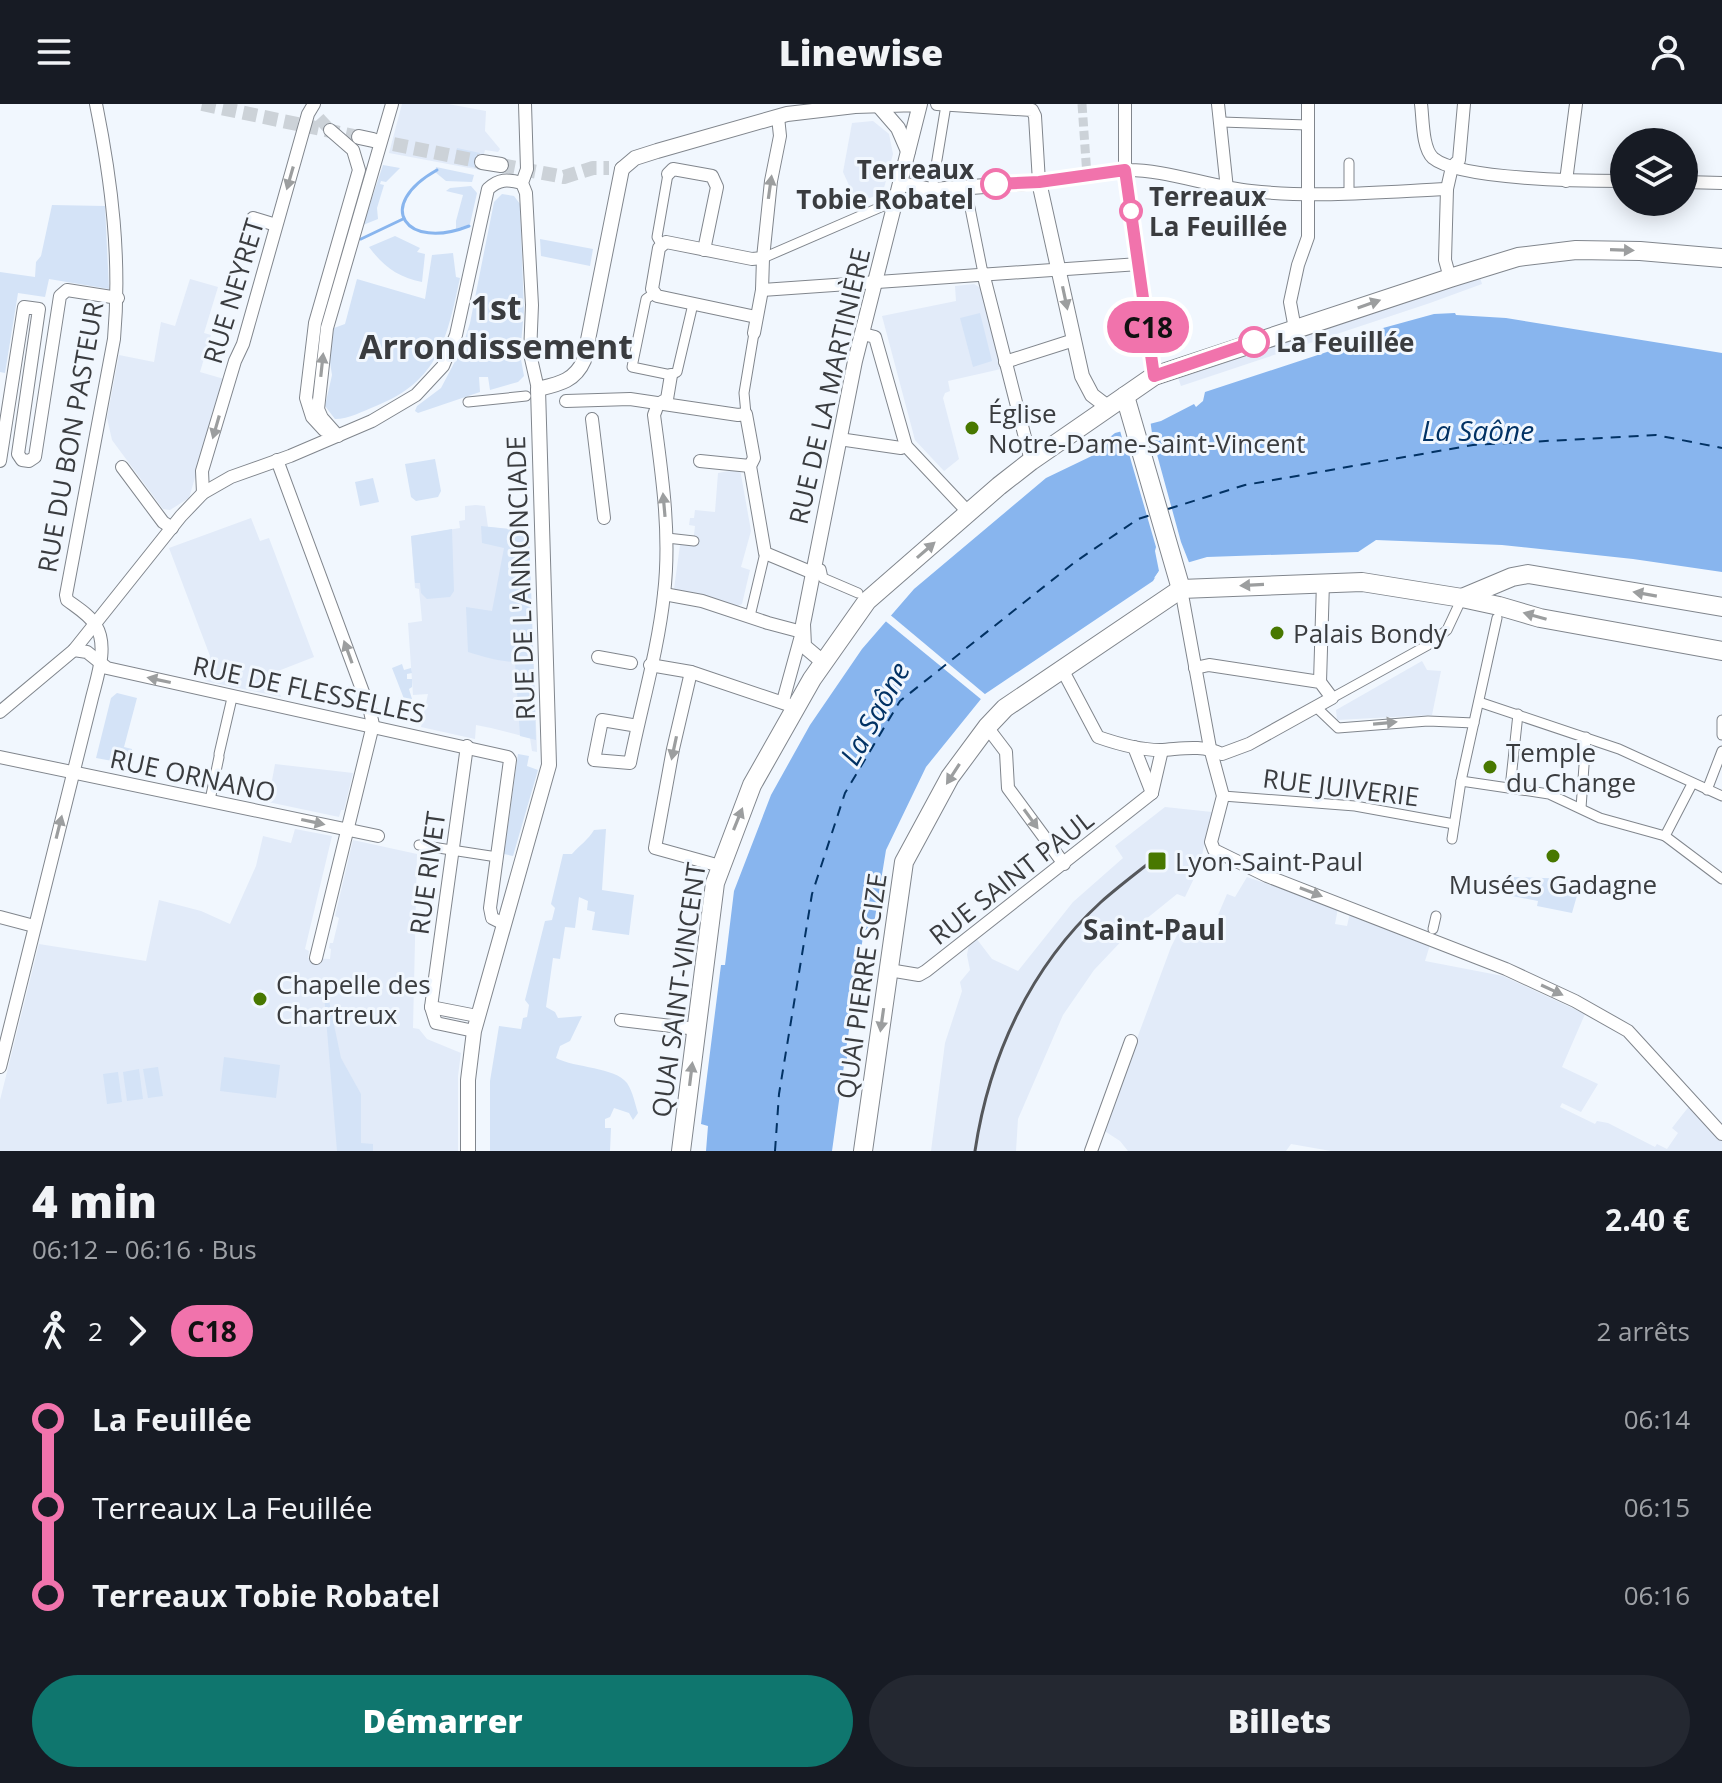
<!DOCTYPE html>
<html lang="fr">
<meta charset="utf-8">
<style>
:root{--surface:#171b24;--page:#242831;--text:#f1f3f6;--muted:#9ea1a6;--accent:#0f766e}
body{margin:0;font-family:"Open Sans",sans-serif;background:var(--page);color:var(--text);height:100vh;display:flex;flex-direction:column;font-size:30px;white-space:nowrap}
*{box-sizing:border-box;margin:0}
p{font-size:26px;color:var(--muted)}
.icon{flex:none;width:44px;height:44px;fill:none;stroke:currentColor;stroke-width:2;stroke-linecap:round;stroke-linejoin:round}
.map{position:relative;height:1047px;overflow:hidden}
.panel{display:flex;flex-direction:column;background:var(--surface);flex:1}
.panel>*{flex:none}
.badge{padding:0 16px;border-radius:26px;font-size:28px;line-height:52px}
.buttons{position:absolute;left:1610px;top:24px;display:grid;gap:16px}
.buttons a{display:grid;place-items:center;width:88px;height:88px;border-radius:50%;background:var(--surface);box-shadow:0 4px 20px #0003;font-size:40px}
.map>.badge{position:absolute;translate:-50% -50%;box-shadow:0 0 0 4px #fff}
.legs{display:flex;align-items:center;gap:12px;height:88px;padding:0 32px;font-size:26px}
.legs p{margin-inline-start:auto}
.head{display:flex;align-items:center;justify-content:space-between;height:136px;padding:0 32px}
h1{font-size:44px;font-weight:800;line-height:60px}
.action{display:flex;gap:16px;margin-top:auto;padding:16px 32px}
.action a{flex:1;height:92px;border-radius:48px;background:var(--accent);color:#fff;font-size:32px;font-weight:800;line-height:92px;text-align:center}
.action a+a{background:var(--page);color:var(--text)}
ul{padding:0 32px;list-style:none}
li{display:flex;align-items:center;gap:28px;height:88px;font-size:30px}
li i{display:grid;place-items:center;width:12px;height:100%;margin:0 10px;background:currentColor}
li i::after{content:'';width:20px;height:20px;margin:-10px;border:6px solid;border-radius:50%;background:var(--surface)}
li p{margin-inline-start:auto}
li:first-child i{background:linear-gradient(#0000 50%,currentColor 0)}
li:last-child i{background:linear-gradient(currentColor 50%,#0000 0)}
header{display:flex;justify-content:space-between;align-items:center;height:104px;padding:0 32px;background:var(--surface);font-size:36px;font-weight:800}
.map>svg:first-child{display:block}
.built{fill:#e2ebf9}
.green{fill:#d4e3f7}
.water{fill:#88b5ee}
.pier{fill:#f1f7fe}
.lines{fill:none;stroke-linecap:round;stroke-linejoin:round}
.stream{stroke:#88b5ee;stroke-width:3}
.ferry{stroke:#023264;stroke-width:2;stroke-dasharray:10 8;stroke-linecap:butt}
.pedestrian-tunnel{stroke:#ccd2d8;stroke-width:9;stroke-dasharray:9 4.5;stroke-linecap:butt}
.minor-tunnel{stroke:#ccd2d8;stroke-width:12;stroke-dasharray:12 6;stroke-linecap:butt}
.tertiary-tunnel{stroke:#ccd2d8;stroke-width:14;stroke-dasharray:14 7;stroke-linecap:butt}
.pedestrian-casing{stroke:#81868d;stroke-width:11}
.minor-casing{stroke:#81868d;stroke-width:14}
.tertiary-casing{stroke:#81868d;stroke-width:16}
.primary-casing{stroke:#81868d;stroke-width:20}
.pedestrian{stroke:#fff;stroke-width:9}
.minor{stroke:#fff;stroke-width:12}
.tertiary{stroke:#fff;stroke-width:14}
.primary{stroke:#fff;stroke-width:18}
.rail{stroke:#55575b;stroke-width:3}
.oneway{fill:#9c9e9f}
.line-1-casing{stroke:#fff;stroke-width:18}
.line-1{stroke:#f173ac;stroke-width:12}
.stop-1-dot{fill:#fff;stroke:#f173ac;stroke-width:4}
.poi-dot{fill:#487800;stroke:#f1f7fe;stroke-width:3}
.labels{text-anchor:middle;dominant-baseline:central;stroke-width:6;stroke-linejoin:round;paint-order:stroke}
.stop-label{font-size:26px;font-weight:bold;fill:#3a3c3f;stroke:#f1f7fe;text-anchor:start}
.street-label{font-size:26px;fill:#3a3c3f;stroke:#f1f7fe}
.poi-label{font-size:26px;fill:#3a3c3f;stroke:#f1f7fe;text-anchor:start}
.water-label{font-size:28px;font-style:italic;fill:#023264;stroke:#f1f7fe}
.neighbourhood-label{font-size:28px;font-weight:bold;fill:#3a3c3f;stroke:#f1f7fe}
.district-label{font-size:34px;font-weight:bold;fill:#3a3c3f;stroke:#f1f7fe}
</style>
<header><svg class="icon" aria-label="menu" viewBox="0 0 24 24"><path d="M4 6h16M4 12h16M4 18h16"/></svg>Linewise<svg class="icon" aria-label="person" viewBox="0 0 24 24"><circle cx="12" cy="8" r="4"/><path d="M4 21q1-7 8-7t8 7"/></svg></header>
<div class="map">
<svg width="1722" height="1047" viewBox="0 0 1722 1047">
<rect width="100%" height="100%" fill="#f1f7fe"/>
<g class="built">
<path d="M402 0H448L486 7 485 27 500 45 498 48 485 46 480 66 389 49Z"/>
<path d="M873 17 889 30 893 50 884 84 880 90 857 99 843 68 852 19Z"/>
<path d="M1477 164 1482 180 1430 199 1181 282 1176 268Z"/>
<path d="M190 175 218 183 204 229 211 231 200 268 224 275 189 394 170 406 163 405 112 336 107 314 119 251 154 258 161 218 175 222Z"/>
<path d="M974 180 982 185 1001 265 948 277 950 287 945 289 943 294 959 355 944 367 915 336 882 212 956 197 955 182Z"/>
<path d="M740 365 751 427 741 463 750 466 742 500 736 503 674 485 680 441 693 440 695 422 689 421 690 414H694L695 406 715 408 718 369Z"/>
<path d="M476 401 485 402 488 423 529 427 537 648 532 647 530 634 491 624 476 621 475 635 421 623 428 590 413 591 408 519 422 517 419 485 415 484 411 432 460 424 459 417 465 416V402Z"/>
<path d="M251 414 260 437 269 434 314 553 273 569 281 593 205 577 210 552 169 444Z"/>
<path d="M1422 557 1427 566 1441 567 1432 611 1337 616 1336 606Z"/>
<path d="M275 660 353 669 344 706H341L339 713 268 698Z"/>
<path d="M1165 703 1212 708 1199 764 1185 793 1177 790 1130 828 1094 866 1063 911 1018 1015 1016 1047H931L945 939 962 887 960 878 970 866 967 851 969 840 976 834 992 855 1018 867 1073 798 1123 754 1115 742Z"/>
<path d="M295 725 332 732 305 845 309 847 308 854 330 855 331 845 329 844 330 839H333L339 814 335 812 353 736 417 750 413 924 419 925 427 935 461 949 458 972V1047H0V996L39 840 146 857 159 796 201 807 230 820 256 762 263 732 291 739Z"/>
<path d="M1247 773 1338 804 1335 820 1347 822 1350 809 1430 841 1425 857 1503 872 1585 910 1562 963 1598 980 1581 1008 1562 999 1560 1003 1595 1020 1597 1017 1608 1019 1655 1043 1657 1040 1667 1045 1678 1029 1672 1024 1690 1001 1722 1036V1047H1331L1291 1040 1286 1047H1128L1120 1037 1103 1026 1171 843 1183 819 1210 830 1227 790 1235 793Z"/>
</g>
<g class="green">
<path d="M457 44 480 49 477 64 454 59Z"/>
<path d="M383 61 400 64 386 78 381 77 380 80 384 81 377 104 378 115 363 121Z"/>
<path d="M436 63 474 71 472 78 446 77 435 68Z"/>
<path d="M471 82 477 89 470 120 456 125V117L463 91 446 87 450 84Z"/>
<path d="M502 90 514 92 520 100 524 207 520 250 524 272 518 278 490 286 488 273H479L480 288 418 309 415 307 417 302 441 284 462 244 470 219 494 98Z"/>
<path d="M52 101 105 102 109 185 49 175 45 193 18 189 5 269 0 268V168L35 173 36 158 41 152Z"/>
<path d="M395 132 420 144 417 148 425 150 422 178C398 173 384 163 369 143Z"/>
<path d="M540 135 593 145 590 162 541 152Z"/>
<path d="M453 149 456 173 460 174C447 234 439 277 376 302 363 307 349 315 335 315L325 302 332 271 329 252 334 224 345 220 357 175 425 195 432 151Z"/>
<path d="M980 209 992 257 973 263 960 214Z"/>
<path d="M435 355 441 387 438 393 416 397 411 393 405 360Z"/>
<path d="M373 374 379 398 360 402 355 378Z"/>
<path d="M481 422 529 427 536 636 520 632 515 558C497 557 485 553 468 548L466 503 492 507 504 444 482 439Z"/>
<path d="M452 425 454 487 450 493 427 495 421 489 420 479H415L411 432Z"/>
<path d="M402 560 404 566 411 564 412 569 407 570V575H412V583L409 585 412 595 406 600 392 564Z"/>
<path d="M117 589 137 594 124 643 132 645 129 660 96 654 111 594Z"/>
<path d="M518 650 529 652 527 662 538 666 513 752 504 750Z"/>
<path d="M606 725 602 786 634 791 629 831 592 826 595 808 587 806 588 797 579 793 575 824 565 823 560 855 553 854 546 903 555 908 558 914 582 912 570 937 560 942 556 954C575 964 615 963 627 979 633 988 635 1000 638 1009L633 1016 629 1009 614 1004 610 1013 605 1015V1024H611L610 1047H490V977L499 922 521 925 523 914 527 913 529 901 525 896 545 817 552 816 555 804 551 800 563 750H572C580 741 588 736 594 726Z"/>
<path d="M1514 773 1571 775 1580 781 1572 809 1537 802 1538 797 1512 792Z"/>
<path d="M323 878H325L341 954 361 990V1039L373 1040V1047H337Z"/>
<path d="M224 953 280 961 276 994 220 987Z"/>
<path d="M158 963 163 992 148 994 143 965Z"/>
<path d="M139 965 143 995 127 997 123 968Z"/>
<path d="M118 968 122 998 107 1000 103 970Z"/>
</g>
<path class="water" d="M1455 209 1456 211 1506 214 1722 249V468L1633 455 1502 441 1376 436 1358 448 1207 453 1159 467 1153 477 985 590 926 663 886 746 873 826H864L846 946 848 947 846 961H844L832 1047H706L708 1022 701 1020 721 861H725L734 787 771 691 810 621 862 545 914 485 1046 374 1098 349 1099 342 1115 329 1161 317 1194 300 1196 303 1203 297 1205 288 1339 244 1343 235 1434 210Z"/>
<g class="pier">
<path d="M1150 315 1153 336 1181 438 1190 461 1154 474 1159 467 1155 447 1156 443 1127 343 1124 341 1119 323Z"/>
<path d="M888 509 986 591 982 596 883 515Z"/>
</g>
<g class="lines">
<g class="stream">
<path d="M437 66C373 102 406 147 469 122"/>
<path d="M361 135 403 115"/>
</g>
<g class="ferry">
<path d="M1168 405 1245 381 1473 341 1656 331 1722 344"/>
<path d="M775 1047 779 990 812 790 845 689 900 597 1075 458 1138 415 1151 411"/>
</g>
<path class="pedestrian-tunnel" d="M1082 0 1087 72"/>
<path class="minor-tunnel" d="M319 14 330 26"/>
<g class="tertiary-tunnel">
<path d="M202 0 359 33"/>
<path d="M373 36 482 58"/>
<path d="M501 61 564 73 593 64H609"/>
</g>
<defs>
<g id="pedestrian">
<path d="M1222 18 1307 21"/>
<path d="M1349 59V89"/>
<path d="M932 86 946 1"/>
<path d="M969 99 983 169"/>
<path d="M661 140 657 133 668 70"/>
<path d="M763 154 897 96"/>
<path d="M653 190 646 195 632 263 671 271 677 268 693 200"/>
<path d="M468 298 526 292"/>
<path d="M746 310 744 289 754 229"/>
<path d="M667 434 694 437"/>
<path d="M821 465 823 474 858 489"/>
<path d="M750 512 765 449"/>
<path d="M1332 594 1428 541 1447 526 1462 494"/>
<path d="M1479 598 1619 645 1722 692"/>
<path d="M1316 603 1338 624 1428 617 1474 619"/>
<path d="M1722 616V631"/>
<path d="M219 650 232 594"/>
<path d="M1461 677 1549 690 1600 714 1665 732 1722 775"/>
<path d="M1510 684 1518 610"/>
<path d="M1707 686 1722 647"/>
<path d="M1223 692 1355 702 1454 720"/>
<path d="M210 696 219 653"/>
<path d="M1581 704 1586 633"/>
<path d="M1665 732 1692 680"/>
<path d="M1452 735 1461 677 1497 514"/>
<path d="M419 741 497 753"/>
<path d="M1433 825 1436 812"/>
</g>
<g id="minor">
<path d="M525 0 527 65 522 79 526 89 532 201 530 250 538 285"/>
<path d="M937 0 1032 6 1035 12 1039 78"/>
<path d="M1125 0V66C1165 65 1210 83 1251 87 1316 94 1382 88 1447 85"/>
<path d="M1218 0 1227 85"/>
<path d="M1421 0C1423 14 1422 44 1433 54 1459 76 1587 77 1624 77"/>
<path d="M668 70 673 65 712 72 717 83 704 146"/>
<path d="M1566 77 1576 0"/>
<path d="M1684 78 1722 79"/>
<path d="M253 114 276 121"/>
<path d="M983 169 1031 357"/>
<path d="M1450 174 1445 156 1447 85 1452 63 1459 56 1464 0"/>
<path d="M762 186 1139 160"/>
<path d="M756 213 657 192 652 185 659 144 666 138 752 155 763 154"/>
<path d="M1295 225 1290 198 1298 161 1308 133V0"/>
<path d="M754 229 762 186 763 154 771 77 780 32 778 13"/>
<path d="M863 230 875 233 906 342 969 409"/>
<path d="M1005 258 1074 236"/>
<path d="M566 297 630 295 738 311 746 310 754 354 750 362 765 449 813 469"/>
<path d="M658 300 667 295 671 271"/>
<path d="M592 315 604 414"/>
<path d="M324 326 312 313 306 294 315 219 359 66 353 46 330 26"/>
<path d="M338 332 322 314 318 305 327 224 392 0"/>
<path d="M839 335 901 344 906 342"/>
<path d="M277 356 370 607 373 621 316 854"/>
<path d="M0 357 24 203 39 205 18 350 22 356 29 357 35 353 60 192 67 186 118 194"/>
<path d="M700 357 750 362"/>
<path d="M122 363 163 418 172 424"/>
<path d="M203 389 202 367 235 257 243 240 308 10 314 0"/>
<path d="M1181 485 1210 644 1223 692 1211 738 1214 746 1267 772 1506 865 1575 897 1628 927 1722 1030"/>
<path d="M664 490 702 497 768 519 802 528 783 597"/>
<path d="M74 546 87 548 107 564 508 653 510 656 490 804 492 814 504 820"/>
<path d="M598 553 631 559"/>
<path d="M650 561 691 568 789 601"/>
<path d="M1062 565 1098 633C1118 640 1138 646 1160 646 1182 645 1200 640 1222 650L1249 640 1332 594 1320 578 1209 561 1195 564"/>
<path d="M691 568 673 645 655 744 720 762"/>
<path d="M1320 578 1323 478"/>
<path d="M0 608 74 546 181 412 203 389 231 373 290 352 372 317 416 291 443 262 456 231 488 85C499 75 507 75 522 79"/>
<path d="M638 622 602 616 594 656 630 659C641 603 658 547 664 490 671 430 662 370 654 311L658 300"/>
<path d="M987 623 1006 648 1008 684 1064 760"/>
<path d="M467 642 431 903 436 919 474 927"/>
<path d="M1134 643 1152 689"/>
<path d="M0 653 378 732"/>
<path d="M1152 689 1162 646"/>
<path d="M0 813 34 822"/>
<path d="M889 866 919 871 926 867 1152 689"/>
<path d="M431 903 477 912"/>
<path d="M621 916 697 925"/>
<path d="M0 963 91 598C96 576 109 543 96 522 90 511 76 503 67 496L66 491 114 235C121 155 112 79 96 0"/>
<path d="M1091 1047 1131 937"/>
</g>
<g id="tertiary">
<path d="M878 1 898 24 908 47"/>
<path d="M359 33 373 36"/>
<path d="M482 58 501 61"/>
<path d="M622 65 635 54 657 47 787 10 855 2 920 0 855 257 803 520 804 542 823 558"/>
<path d="M1039 78 1082 272 1092 291 1109 304"/>
<path d="M901 80 932 86 1039 78 1125 66 1154 272"/>
<path d="M468 1047V976L474 927 549 661 538 285C559 280 575 277 584 256L622 65"/>
</g>
<g id="primary">
<path d="M1125 292 1181 485"/>
<path d="M1462 494 1512 473 1528 470 1722 503"/>
<path d="M681 1047 715 779 752 681 812 575 867 497 999 382 1031 357 1154 272 1450 174 1518 153 1576 146 1640 147 1722 154"/>
<path d="M863 1047 904 758 950 673 987 623 1005 604 1181 485 1362 478 1462 494 1499 502 1540 514 1722 547"/>
</g>
</defs>
<use href="#pedestrian" class="pedestrian-casing"/>
<use href="#minor" class="minor-casing"/>
<use href="#tertiary" class="tertiary-casing"/>
<use href="#primary" class="primary-casing"/>
<use href="#pedestrian" class="pedestrian"/>
<use href="#minor" class="minor"/>
<use href="#tertiary" class="tertiary"/>
<use href="#primary" class="primary"/>
<path class="rail" d="M975 1047C989 953 1030 863 1101 798 1119 782 1139 767 1158 752"/>
</g>
<defs><path id="oneway-solid" d="M-6-.8H1V-3.2L6.5 0L1 3.2V.8H-6Z" transform="scale(2)"/></defs>
<g class="oneway">
<use href="#oneway-solid" transform="translate(290 74) rotate(106)"/>
<use href="#oneway-solid" transform="translate(770 83) rotate(-82)"/>
<use href="#oneway-solid" transform="translate(1622 146) rotate(2)"/>
<use href="#oneway-solid" transform="translate(1065 194) rotate(78)"/>
<use href="#oneway-solid" transform="translate(1369 200) rotate(-19)"/>
<use href="#oneway-solid" transform="translate(322 261) rotate(-84)"/>
<use href="#oneway-solid" transform="translate(216 323) rotate(106)"/>
<use href="#oneway-solid" transform="translate(664 401) rotate(-95)"/>
<use href="#oneway-solid" transform="translate(926 446) rotate(-41)"/>
<use href="#oneway-solid" transform="translate(1252 481) rotate(177)"/>
<use href="#oneway-solid" transform="translate(1645 490) rotate(-170)"/>
<use href="#oneway-solid" transform="translate(1535 512) rotate(-164)"/>
<use href="#oneway-solid" transform="translate(348 548) rotate(-110)"/>
<use href="#oneway-solid" transform="translate(159 576) rotate(-168)"/>
<use href="#oneway-solid" transform="translate(1385 619) rotate(-5)"/>
<use href="#oneway-solid" transform="translate(674 644) rotate(102)"/>
<use href="#oneway-solid" transform="translate(953 670) rotate(123)"/>
<use href="#oneway-solid" transform="translate(738 715) rotate(-68)"/>
<use href="#oneway-solid" transform="translate(1031 715) rotate(54)"/>
<use href="#oneway-solid" transform="translate(313 718) rotate(12)"/>
<use href="#oneway-solid" transform="translate(59 723) rotate(-76)"/>
<use href="#oneway-solid" transform="translate(1311 788) rotate(21)"/>
<use href="#oneway-solid" transform="translate(1552 886) rotate(25)"/>
<use href="#oneway-solid" transform="translate(882 916) rotate(98)"/>
<use href="#oneway-solid" transform="translate(691 970) rotate(-83)"/>
</g>
<g class="lines">
<defs>
<path id="line-1" d="M996 80 1039 78 1125 66 1154 272 1254 238"/>
</defs>
<use href="#line-1" class="line-1-casing"/>
<use href="#line-1" class="line-1"/>
</g>
<g class="stop-1-dot">
<circle cx="996" cy="80" r="14"/>
<circle cx="1131" cy="107" r="10"/>
<circle cx="1254" cy="238" r="14"/>
</g>
<g class="poi-dot">
<circle cx="972" cy="324" r="8"/>
<circle cx="1277" cy="529" r="8"/>
<circle cx="1490" cy="663" r="8"/>
<circle cx="1553" cy="752" r="8"/>
<rect x="1147" y="747" width="20" height="20" rx="4"/>
<circle cx="260" cy="895" r="8"/>
</g>
<g class="labels">
<g class="stop-label">
<text x="974" y="65" text-anchor="end">Terreaux<tspan x="974" dy="30">Tobie Robatel</tspan></text>
<text x="1149" y="92">Terreaux<tspan x="1149" dy="30">La Feuillée</tspan></text>
<text x="1276" y="238">La Feuillée</text>
</g>
<g class="street-label">
<text transform="translate(233 187) rotate(-73)">RUE NEYRET</text>
<text transform="translate(829 282) rotate(-77)">RUE DE LA MARTINIÈRE</text>
<text transform="translate(70 333) rotate(-80)">RUE DU BON PASTEUR</text>
<text transform="translate(520 474) rotate(-92)">RUE DE L'ANNONCIADE</text>
<text transform="translate(309 585) rotate(12)">RUE DE FLESSELLES</text>
<text transform="translate(193 671) rotate(12)">RUE ORNANO</text>
<text transform="translate(1341 683) rotate(7)">RUE JUIVERIE</text>
<text transform="translate(427 769) rotate(-82)">RUE RIVET</text>
<text transform="translate(1011 773) rotate(-38)">RUE SAINT PAUL</text>
<text transform="translate(861 882) rotate(-82)">QUAI PIERRE SCIZE</text>
<text transform="translate(678 886) rotate(-82)">QUAI SAINT-VINCENT</text>
</g>
<g class="poi-label">
<text x="988" y="309">Église<tspan x="988" dy="30">Notre-Dame-Saint-Vincent</tspan></text>
<text x="1293" y="529">Palais Bondy</text>
<text x="1506" y="648">Temple<tspan x="1506" dy="30">du Change</tspan></text>
<text x="1175" y="757">Lyon-Saint-Paul</text>
<text x="1553" y="780" text-anchor="middle">Musées Gadagne</text>
<text x="276" y="880">Chapelle des<tspan x="276" dy="30">Chartreux</tspan></text>
</g>
<g class="water-label">
<text x="1478" y="326">La Saône</text>
<text transform="translate(874 609) rotate(-61)">La Saône</text>
</g>
<g class="neighbourhood-label">
<text x="1154" y="825">Saint-Paul</text>
</g>
<g class="district-label">
<text x="496" y="203">1st<tspan x="496" dy="39">Arrondissement</tspan></text>
</g>
</g>
</svg>
<div class="buttons">
<a><svg class="icon" aria-label="layers" viewBox="0 0 24 24"><path d="M12 4l9 5-9 5-9-5zM3 14l9 5 9-5"/></svg></a>
</div>
<b class="badge" style="left:1148px;top:223px;background:#f173ac;color:#111">C18</b>
</div>
<section class="panel">
<div class="head"><div><h1>4 min</h1><p>06:12 – 06:16 · Bus</p></div><b>2.40 €</b></div>
<div class="legs"><svg class="icon" aria-label="walk" viewBox="0 0 24 24"><circle cx="13" cy="4" r="2"/><path d="M13 8l-2 6 4 7M11 14l-3 7M7 12l3-4h3l4 4"/></svg>2<svg class="icon" aria-label="forward" viewBox="0 0 24 24"><path d="M9 5l7 7-7 7"/></svg><b class="badge" style="background:#f173ac;color:#111">C18</b><p>2 arrêts</p></div>
<ul>
<li><i style="color:#f173ac"></i><b>La Feuillée</b><p>06:14</p></li>
<li><i style="color:#f173ac"></i><span>Terreaux La Feuillée</span><p>06:15</p></li>
<li><i style="color:#f173ac"></i><b>Terreaux Tobie Robatel</b><p>06:16</p></li>
</ul>
<div class="action"><a>Démarrer</a><a>Billets</a></div>
</section>
